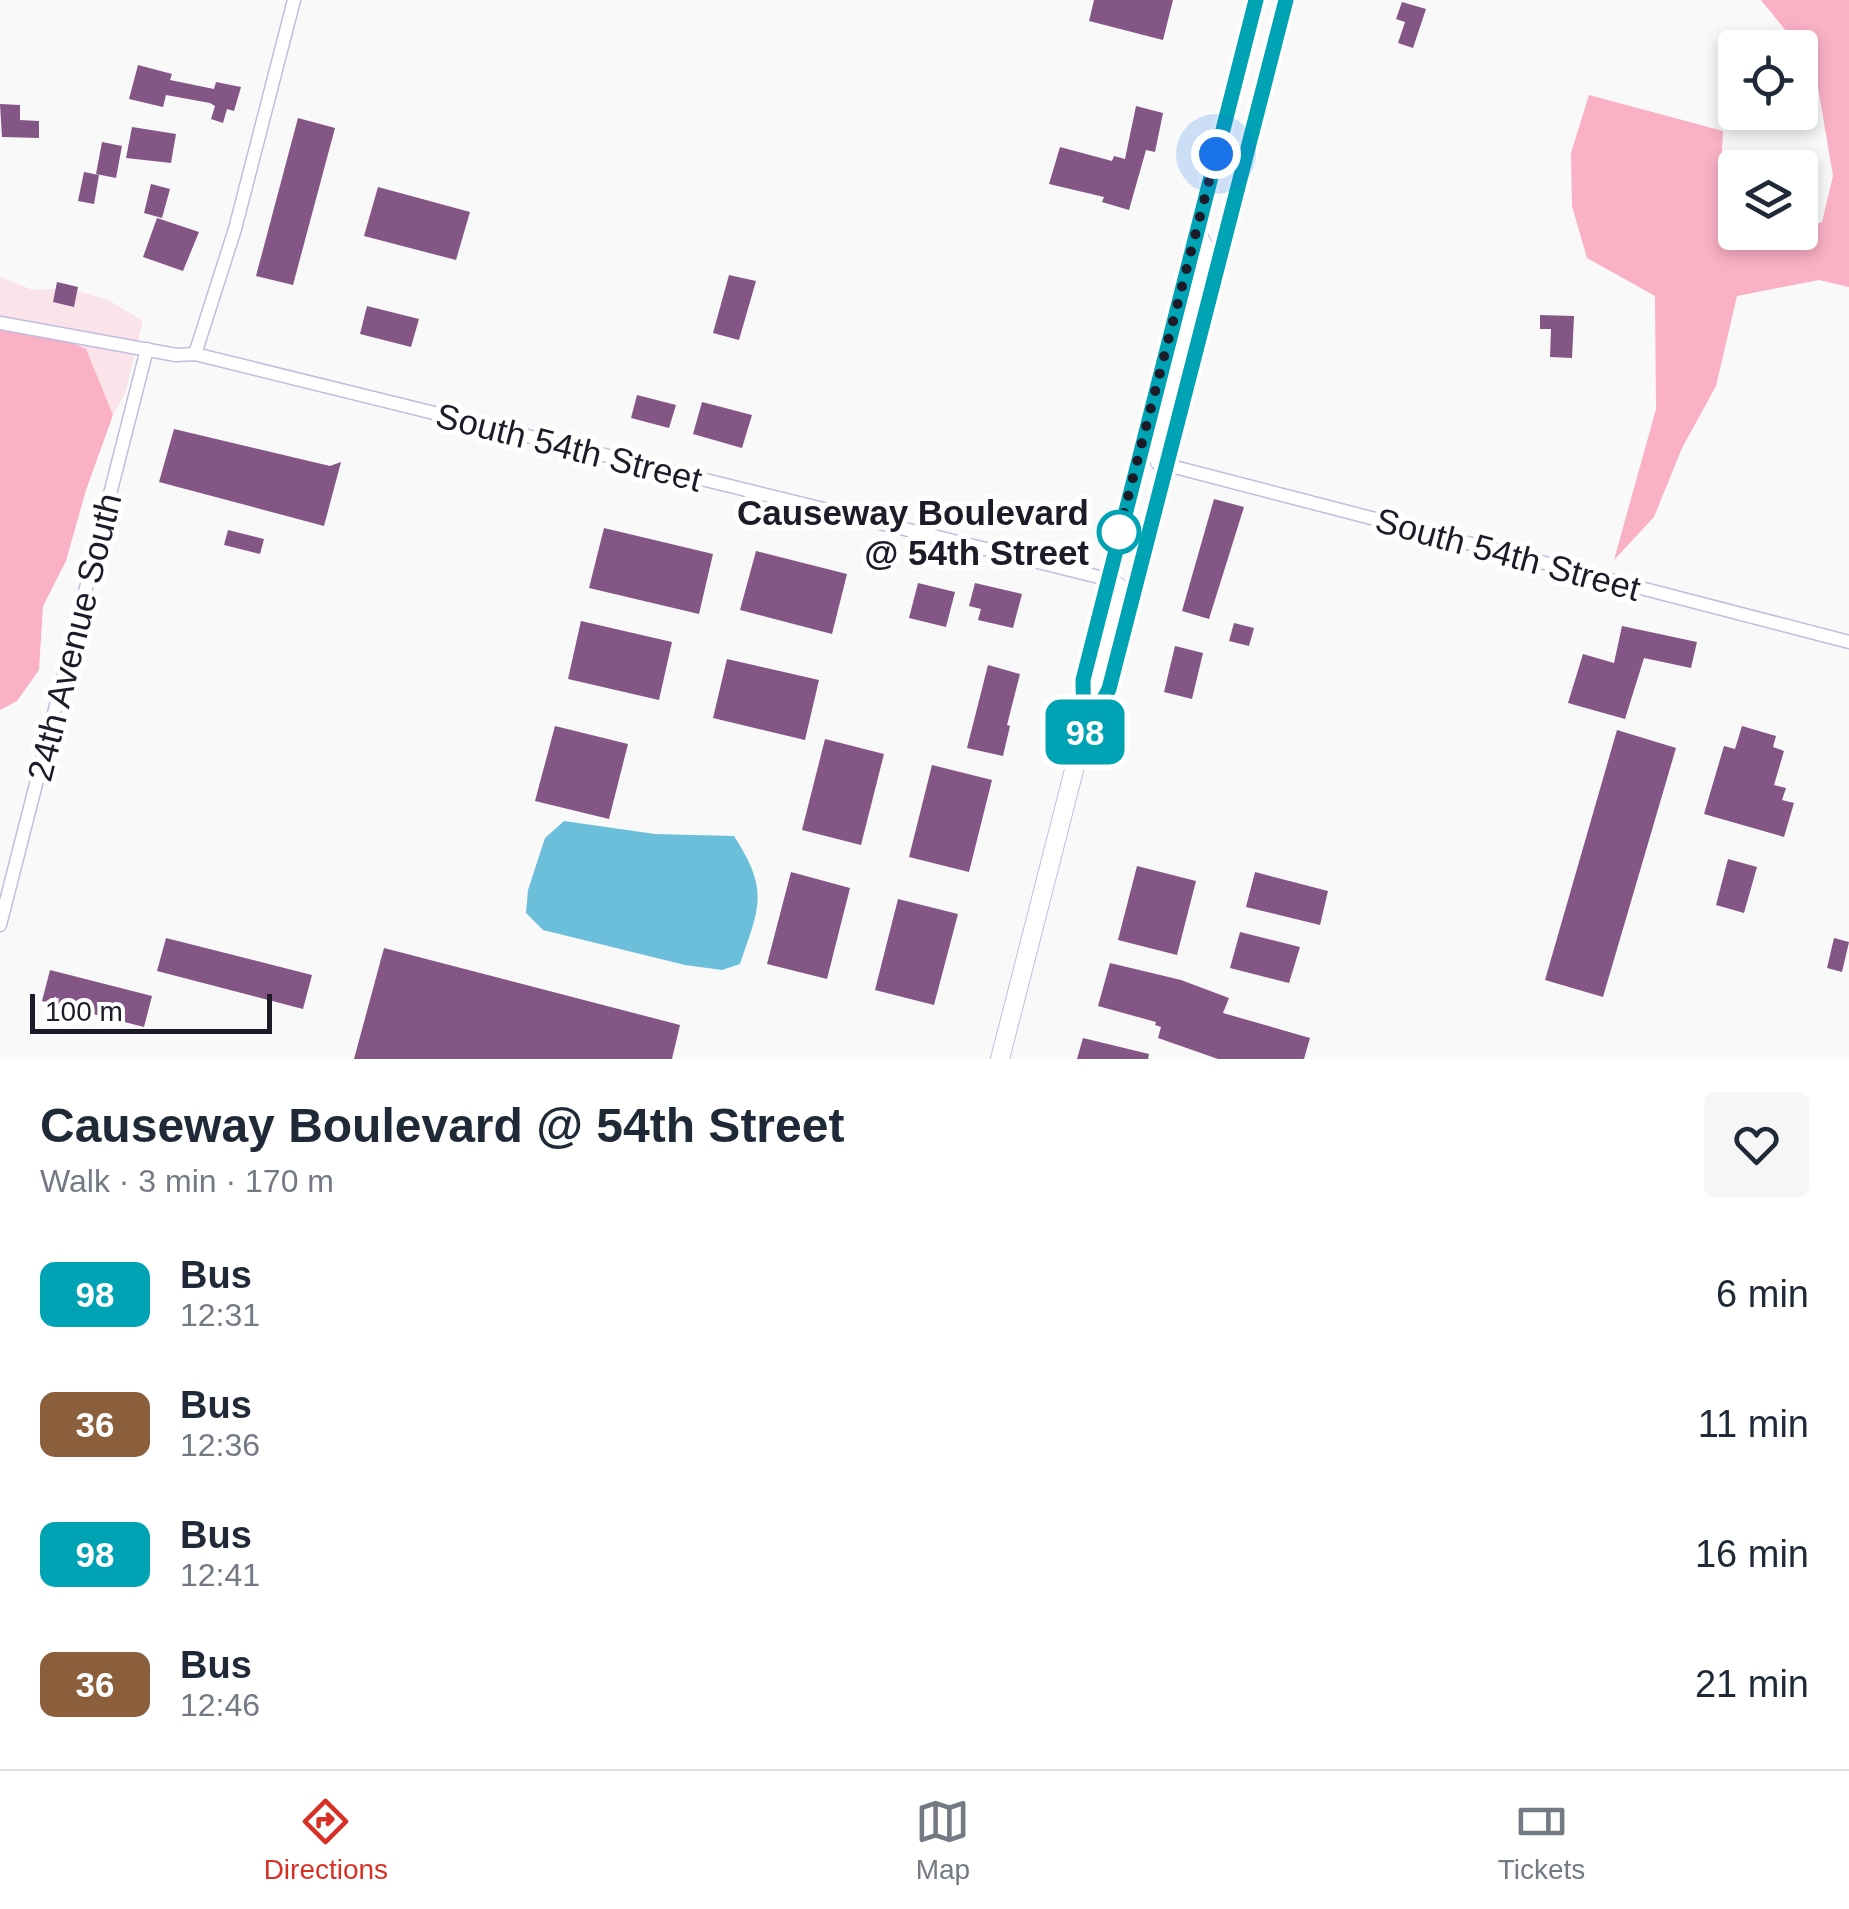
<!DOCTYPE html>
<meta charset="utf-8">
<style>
:root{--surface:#fff;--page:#f6f6f7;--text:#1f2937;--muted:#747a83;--line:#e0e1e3;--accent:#d93025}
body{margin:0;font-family:Arial,sans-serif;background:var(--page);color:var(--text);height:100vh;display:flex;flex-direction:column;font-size:38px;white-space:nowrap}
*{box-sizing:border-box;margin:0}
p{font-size:32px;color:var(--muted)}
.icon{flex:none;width:55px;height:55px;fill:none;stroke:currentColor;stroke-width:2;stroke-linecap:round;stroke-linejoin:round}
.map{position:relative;height:1059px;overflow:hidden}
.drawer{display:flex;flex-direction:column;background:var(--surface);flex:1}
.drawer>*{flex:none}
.badge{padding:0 20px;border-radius:15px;font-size:35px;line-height:65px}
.fabs{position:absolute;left:1718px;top:30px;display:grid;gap:20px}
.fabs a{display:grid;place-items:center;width:100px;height:100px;border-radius:10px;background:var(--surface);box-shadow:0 5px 15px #0003;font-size:50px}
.scale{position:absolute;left:30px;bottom:25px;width:242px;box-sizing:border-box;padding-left:10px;border:5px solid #1c1b27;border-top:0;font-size:28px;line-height:35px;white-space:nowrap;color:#1c1b27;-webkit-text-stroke:8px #fff;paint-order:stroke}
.you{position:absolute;width:50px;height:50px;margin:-25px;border:8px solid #fff;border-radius:50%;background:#1a73e8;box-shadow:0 0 0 15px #1a73e833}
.map>.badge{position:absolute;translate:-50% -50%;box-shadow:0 0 0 5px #fff}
.round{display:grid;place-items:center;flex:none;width:105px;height:105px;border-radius:10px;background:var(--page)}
.summary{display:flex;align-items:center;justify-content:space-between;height:170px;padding:0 40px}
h1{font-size:48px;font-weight:700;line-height:75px}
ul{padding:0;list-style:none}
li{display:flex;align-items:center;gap:30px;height:130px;padding:0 40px}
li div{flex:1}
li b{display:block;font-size:38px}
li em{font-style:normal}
li .badge{min-width:110px;font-weight:700;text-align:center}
.tabs{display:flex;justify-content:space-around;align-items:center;height:140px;border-top:2px solid var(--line);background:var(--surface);font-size:28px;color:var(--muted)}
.tabs a{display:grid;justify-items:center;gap:5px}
.tabs .on{color:var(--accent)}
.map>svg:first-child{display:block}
.green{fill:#fae3e9}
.forest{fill:#fab0c5}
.water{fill:#6cbfdb}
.building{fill:#845685}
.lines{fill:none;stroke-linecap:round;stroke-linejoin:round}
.street-casing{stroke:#c1bdde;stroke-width:15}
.secondary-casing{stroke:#c1bdde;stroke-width:20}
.street{stroke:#fff;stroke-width:12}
.secondary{stroke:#fff;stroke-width:18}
.line-casing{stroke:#fff;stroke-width:22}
.line{stroke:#00a3b4;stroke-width:15}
.walk{stroke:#1c1b27;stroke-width:10;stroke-dasharray:0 18}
.stop-dot{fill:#fff;stroke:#00a3b4;stroke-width:5}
.labels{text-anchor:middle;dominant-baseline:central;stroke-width:10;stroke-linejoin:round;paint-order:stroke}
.street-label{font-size:35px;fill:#1c1b27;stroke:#fff}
.stop-label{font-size:35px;font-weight:bold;fill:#1c1b27;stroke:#fff;text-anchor:end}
</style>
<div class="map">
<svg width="1849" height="1059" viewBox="0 0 1849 1059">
<rect width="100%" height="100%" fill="#f9f9f9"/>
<path class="green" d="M0 277 33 290 69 288 110 301 143 321 125 393 113 415 86 349 0 325Z"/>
<g class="forest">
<path d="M1761 0H1849V287L1819 280 1737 296 1716 386 1682 448 1654 517 1614 560 1656 409 1655 296 1587 258 1572 206 1571 153 1589 95 1723 131 1719 214 1723 227 1761 246 1822 222 1833 176 1818 87 1800 48Z"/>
<path d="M0 324 54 335 86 349 113 415 86 490 66 561 43 606 39 670 17 701 0 710Z"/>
</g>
<path class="water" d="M564 821 655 834 734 836C769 890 760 906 740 964L722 970 685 965 543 930 526 913 528 890 545 838Z"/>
<g class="building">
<path d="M1094 0H1173L1163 40 1089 21Z"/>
<path d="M1402 2 1426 9 1413 48 1398 43 1405 22 1396 19Z"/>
<path d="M138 65 172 74 170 80 214 89 216 82 241 87 234 111 227 109 223 123 211 119 215 106 210 103 166 95 163 107 129 99Z"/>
<path d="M0 104 20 105V120L39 121V138L2 137Z"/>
<path d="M1136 106 1163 113 1155 152 1146 150 1129 210 1102 202 1104 197 1049 184 1060 147 1112 161 1114 156 1125 159Z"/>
<path d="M298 118 335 128 293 285 256 276Z"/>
<path d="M132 127 176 134 171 163 126 158Z"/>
<path d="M102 142 122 146 116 178 96 174Z"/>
<path d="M84 172 99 175 94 204 78 201Z"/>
<path d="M151 184 170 189 162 218 144 213Z"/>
<path d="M378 187 470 212 456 260 364 236Z"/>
<path d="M157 218 199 232 183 271 143 257Z"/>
<path d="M729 275 756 281 739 340 713 333Z"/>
<path d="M57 282 78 287 74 307 53 302Z"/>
<path d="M367 306 419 319 411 347 360 334Z"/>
<path d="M1540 315 1574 316 1572 358 1550 357 1551 329H1540Z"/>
<path d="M637 395 676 405 669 428 631 418Z"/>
<path d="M702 402 752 415 742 448 693 434Z"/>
<path d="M174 429 330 466 341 462 324 526 159 482Z"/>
<path d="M1214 499 1244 507 1209 619 1182 611Z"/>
<path d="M604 528 713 554 699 614 589 588Z"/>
<path d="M228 530 264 539 260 554 224 545Z"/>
<path d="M756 551 847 574 832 634 740 610Z"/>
<path d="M918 583 955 592 946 627 909 618Z"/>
<path d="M975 583 1022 594 1013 628 978 620 981 609 969 606Z"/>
<path d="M581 621 672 642 659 700 568 679Z"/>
<path d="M1234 623 1254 628 1249 646 1229 641Z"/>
<path d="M1622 626 1697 642 1691 668 1644 658 1625 719 1568 703 1583 654 1614 663Z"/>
<path d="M1175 646 1203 653 1192 699 1164 692Z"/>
<path d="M727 659 819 680 805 740 713 718Z"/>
<path d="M988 665 1020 674 1007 725 1010 726 1003 756 967 748Z"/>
<path d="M555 726 628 744 609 819 535 801Z"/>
<path d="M1742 726 1776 736 1773 747 1784 751 1774 785 1786 788 1782 800 1794 803 1784 837 1704 814 1724 746 1735 749Z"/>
<path d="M1617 730 1676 748 1603 997 1545 980Z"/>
<path d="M825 739 884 754 861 845 802 830Z"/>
<path d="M932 765 992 780 969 872 909 857Z"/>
<path d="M1728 859 1757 867 1744 913 1716 905Z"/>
<path d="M1137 866 1196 881 1177 955 1118 940Z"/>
<path d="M791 872 850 888 827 979 767 964Z"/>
<path d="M1255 872 1328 891 1320 925 1246 907Z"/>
<path d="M898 899 958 914 934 1005 875 990Z"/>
<path d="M1240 932 1300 947 1289 983 1230 968Z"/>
<path d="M166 938 312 975 303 1009 157 971Z"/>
<path d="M1834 938 1849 942 1842 972 1827 968Z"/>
<path d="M384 948 680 1025 672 1059H354Z"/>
<path d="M1110 963 1181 980 1229 998 1223 1013 1310 1038 1304 1059H1218L1158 1038 1161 1027 1155 1025 1156 1022 1098 1006Z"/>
<path d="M50 970 152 996 144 1027 42 1001Z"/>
<path d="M1083 1038 1149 1054 1148 1059H1077Z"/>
</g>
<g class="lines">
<defs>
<g id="street">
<path d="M0 323 176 355 195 354 1107 579"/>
<path d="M195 354 235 229 294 0"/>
<path d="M1167 465 1849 642"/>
<path d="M0 925 147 349"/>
</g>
<g id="secondary">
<path d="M1167 465 1160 462 1157 455 1205 249 1196 232"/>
<path d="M1101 698 1100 664 1118 595V587L1107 579"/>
<path d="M1083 735V679L1256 0"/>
<path d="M1000 1059 1083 735 1109 689 1286 0"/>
</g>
</defs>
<use href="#street" class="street-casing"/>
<use href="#secondary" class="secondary-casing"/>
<use href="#street" class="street"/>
<use href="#secondary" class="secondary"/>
</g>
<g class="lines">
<defs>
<path id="line" d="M1256 0 1083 680 1084 735 1109 689 1286 0"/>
</defs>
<use href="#line" class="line-casing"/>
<use href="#line" class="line"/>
<path class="walk" d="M1119 532 1117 540 1216 154"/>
</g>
<circle class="stop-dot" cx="1119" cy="532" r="20"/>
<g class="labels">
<g class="street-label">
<text transform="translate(569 447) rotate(14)">South 54th Street</text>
<text transform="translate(1508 554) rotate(15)">South 54th Street</text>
<text transform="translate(74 637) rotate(-76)">24th Avenue South</text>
</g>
<g class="stop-label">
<text x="1089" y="512">Causeway Boulevard<tspan x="1089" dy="40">@ 54th Street</tspan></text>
</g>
</g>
</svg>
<div class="fabs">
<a><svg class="icon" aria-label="locate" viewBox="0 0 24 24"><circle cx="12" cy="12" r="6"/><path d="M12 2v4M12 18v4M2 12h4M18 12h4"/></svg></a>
<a><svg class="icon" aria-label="layers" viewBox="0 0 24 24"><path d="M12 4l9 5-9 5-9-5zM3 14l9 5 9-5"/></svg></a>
</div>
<div class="scale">100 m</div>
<div class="you" style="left:1216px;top:154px"></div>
<b class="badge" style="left:1085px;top:732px;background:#00a3b4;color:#fff">98</b>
</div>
<section class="drawer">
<div class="summary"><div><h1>Causeway Boulevard @ 54th Street</h1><p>Walk · 3 min · 170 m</p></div><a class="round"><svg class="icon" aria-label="heart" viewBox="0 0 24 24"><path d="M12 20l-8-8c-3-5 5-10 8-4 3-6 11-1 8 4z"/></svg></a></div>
<ul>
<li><span class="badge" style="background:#00a3b4;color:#fff">98</span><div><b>Bus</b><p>12:31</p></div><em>6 min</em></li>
<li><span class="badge" style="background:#8b5e3c;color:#fff">36</span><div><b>Bus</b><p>12:36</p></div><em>11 min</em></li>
<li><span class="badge" style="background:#00a3b4;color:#fff">98</span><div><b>Bus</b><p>12:41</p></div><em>16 min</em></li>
<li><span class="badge" style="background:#8b5e3c;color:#fff">36</span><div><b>Bus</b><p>12:46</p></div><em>21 min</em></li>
</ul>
</section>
<nav class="tabs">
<a class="on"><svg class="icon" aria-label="directions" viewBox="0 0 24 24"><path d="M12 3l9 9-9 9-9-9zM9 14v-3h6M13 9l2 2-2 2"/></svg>Directions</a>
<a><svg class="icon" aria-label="map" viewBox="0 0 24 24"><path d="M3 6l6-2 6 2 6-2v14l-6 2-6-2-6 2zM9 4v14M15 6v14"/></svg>Map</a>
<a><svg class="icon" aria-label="tickets" viewBox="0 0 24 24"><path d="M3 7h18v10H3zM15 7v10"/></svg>Tickets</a>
</nav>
